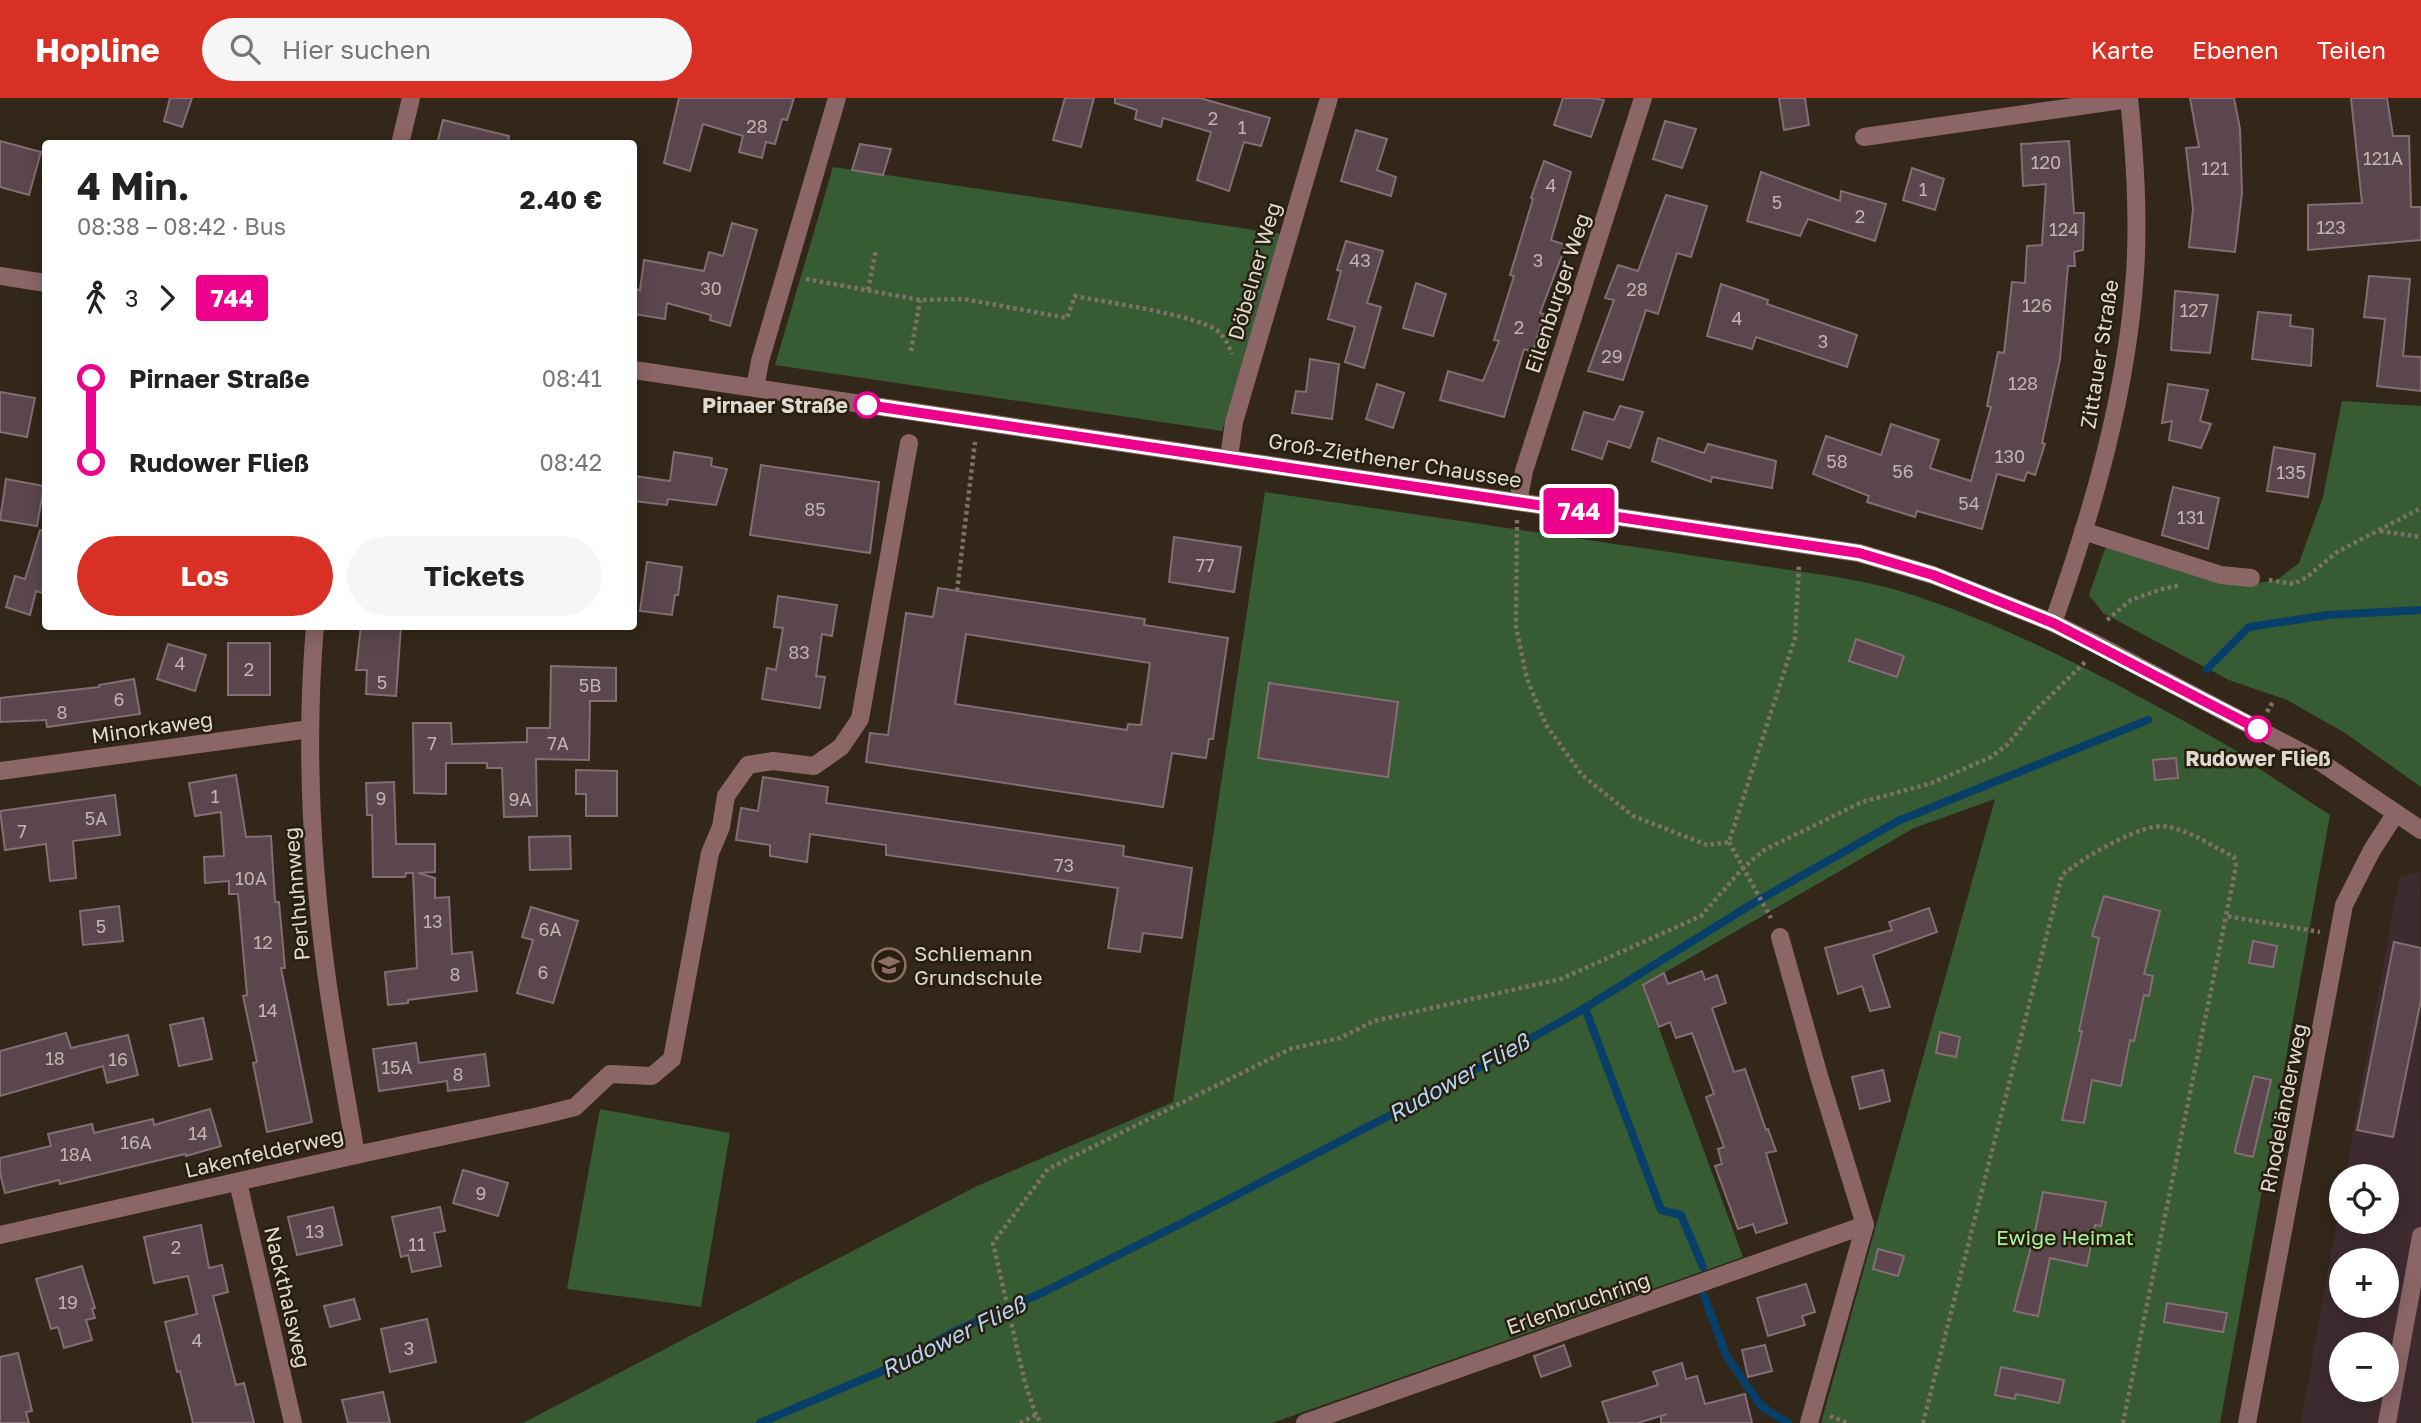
<!DOCTYPE html>
<html lang="de">
<meta charset="utf-8">
<style>
:root{--surface:#fff;--page:#f6f6f6;--text:#222;--muted:#767676;--accent:#d93025}
body{margin:0;font-family:"Golos Text",sans-serif;background:var(--page);color:var(--text);height:100vh;display:flex;flex-direction:column;font-size:26px;white-space:nowrap}
*{box-sizing:border-box;margin:0}
p{font-size:23px;color:var(--muted)}
.icon{flex:none;width:38px;height:38px;fill:none;stroke:currentColor;stroke-width:2;stroke-linecap:round;stroke-linejoin:round}
.map{position:relative;flex:1;overflow:hidden}
.details{position:absolute;left:42px;top:42px;width:595px;height:490px;display:flex;flex-direction:column;background:var(--surface);border-radius:7px;box-shadow:0 4px 18px #0003}
.details>*{flex:none}
.badge{padding:0 14px;border-radius:5px;font-size:24px;line-height:46px}
.buttons{position:absolute;left:2329px;top:1066px;display:grid;gap:14px}
.buttons a{display:grid;place-items:center;width:70px;height:70px;border-radius:50%;background:var(--surface);box-shadow:0 4px 18px #0003;font-size:35px}
.map>.badge{position:absolute;translate:-50% -50%;box-shadow:0 0 0 4px #fff}
.legs{display:flex;align-items:center;gap:10px;height:77px;padding:0 35px;font-size:23px}
.legs p{margin-inline-start:auto}
.summary{display:flex;align-items:center;justify-content:space-between;height:119px;padding:0 35px}
h1{font-size:38px;font-weight:700;line-height:52px}
.button{display:flex;gap:14px;margin-top:auto;padding:14px 35px}
.button a{flex:1;height:80px;border-radius:42px;background:var(--accent);color:#fff;font-size:28px;font-weight:700;line-height:80px;text-align:center}
.button a+a{background:var(--page);color:var(--text)}
ul{padding:0 35px;list-style:none}
li{display:flex;align-items:center;gap:24px;height:84px;font-size:26px}
li i{display:grid;place-items:center;width:10px;height:100%;margin:0 9px;background:currentColor}
li i::after{content:'';width:18px;height:18px;margin:-9px;border:5px solid;border-radius:50%;background:var(--surface)}
li p{margin-inline-start:auto}
li:first-child i{background:linear-gradient(#0000 50%,currentColor 0)}
li:last-child i{background:linear-gradient(currentColor 50%,#0000 0)}
header{display:flex;align-items:center;gap:42px;box-sizing:border-box;height:98px;padding:0 35px;background:var(--accent);color:#fff}
header strong{font-size:33px}
nav{display:flex;gap:38px;margin-inline-start:auto;font-size:24px}
.search{width:490px;height:63px;background:var(--page);display:flex;align-items:center;gap:18px;box-sizing:border-box;padding:0 24px;border-radius:38px;color:var(--muted);font-size:26px}
.map>svg:first-child{display:block}
.commercial{fill:#3e2b2f;fill-rule:evenodd}
.green{fill:#375c33}
.lines{fill:none;stroke-linecap:round;stroke-linejoin:round}
.stream{stroke:#073f69;stroke-width:8}
.building{fill:#5b464d;stroke:#846d74;stroke-width:2;fill-rule:evenodd}
.path{stroke:#7c7266;stroke-width:4.5;stroke-dasharray:3.5 3.5;stroke-linecap:butt}
.minor{stroke:#8c6566;stroke-width:18}
.line-1-casing{stroke:#fff;stroke-width:16}
.line-1{stroke:#ec008c;stroke-width:10}
.stop-1-dot{fill:#fff;stroke:#ec008c;stroke-width:3.5}
.labels{text-anchor:middle;dominant-baseline:central;stroke-width:5;stroke-linejoin:round;paint-order:stroke}
.number-label{font-size:18px;fill:#bfb4af}
.street-label{font-size:21px;fill:#e0d9d0;stroke:#281e0f}
.stop-label{font-size:21px;font-weight:bold;fill:#e0d9d0;stroke:#281e0f;text-anchor:end}
.poi-label{font-size:21px;fill:#e0d9d0;stroke:#281e0f;text-anchor:start}
.park-label{font-size:21px;fill:#a5f49b;stroke:#281e0f}
.water-label{font-size:23px;font-style:italic;fill:#b2d4f4;stroke:#281e0f}
</style>
<header>
<strong>Hopline</strong>
<div class="search"><svg class="icon" aria-label="search" viewBox="0 0 24 24"><circle cx="10" cy="10" r="6"/><path d="M15 15l6 6"/></svg>Hier suchen</div>
<nav><a>Karte</a><a>Ebenen</a><a>Teilen</a></nav>
</header>
<div class="map">
<svg width="2421" height="1325" viewBox="0 0 2421 1325">
<rect width="100%" height="100%" fill="#322718"/>
<path class="commercial" d="M2420 773 2421 1325H2301L2341 1098 2342 1124H2387V1078H2345L2399 780ZM2342 1162H2387V1208H2342ZM2342 1246H2387V1292H2342Z"/>
<g class="green">
<path d="M833 69 1281 136 1222 333 775 267Z"/>
<path d="M2342 303 2421 308V689L2345 635 2287 602 2229 582 2103 515 2089 497 2106 448 2220 482 2259 485 2277 482 2299 465 2323 399Z"/>
<path d="M1265 394 1837 479C1858 483 1879 487 1900 493 2019 530 2129 592 2237 653L2238 657 2330 717 2220 1325H1821L1995 701 1914 730 1643 887 1743 1159 1272 1325H523L977 1088 1173 1004Z"/>
<path d="M600 1011 730 1035 701 1209 567 1191Z"/>
</g>
<g class="lines">
<g class="stream">
<path d="M2207 571 2249 529 2328 517 2421 512"/>
<path d="M1585 910 1661 1112 1681 1117 1703 1169"/>
<path d="M1704 1198 1726 1257 1761 1308 1788 1325"/>
<path d="M760 1325 887 1271 955 1233 1046 1193 1196 1118 1433 995 1585 910 1752 806 1898 723 2148 622"/>
</g>
</g>
<g class="building">
<path d="M170 0H192L182 29 164 23Z"/>
<path d="M679 0H794L787 22 782 21 775 46 766 44 762 60 739 54 743 38 703 26 690 73 664 65Z"/>
<path d="M1065 0H1094L1081 49 1053 42Z"/>
<path d="M1115 0H1200L1270 20 1261 48 1244 44 1229 93 1197 82 1211 34 1163 20 1161 29 1135 21 1137 12 1115 5Z"/>
<path d="M1563 0H1591L1604 2 1591 39 1554 27Z"/>
<path d="M1779 0H1805L1809 27 1784 32Z"/>
<path d="M2190 0H2234L2240 31 2242 95 2235 154 2189 149 2193 111 2186 50 2199 49Z"/>
<path d="M2351 0H2387L2393 38H2409L2411 109H2421V142L2308 152V107L2362 105Z"/>
<path d="M443 22 509 38 508 46H437Z"/>
<path d="M1665 23 1696 31 1682 70 1653 61Z"/>
<path d="M1356 32 1387 41 1377 72 1396 79 1391 98 1341 83Z"/>
<path d="M0 43 41 54 29 97 0 89Z"/>
<path d="M2069 43 2074 115H2084L2083 152 2074 154 2075 168H2068L2060 261 2042 345 2045 346 2035 377 2027 374 2024 383 1997 376 1982 431 1917 413 1915 419 1867 404 1869 398 1813 376 1826 338 1881 357 1891 326 1939 342 1930 370 1971 383 1991 309 1987 308 1998 254 2004 255 2012 184 2025 185 2027 148 2042 147 2046 86 2023 88 2021 46Z"/>
<path d="M860 46 891 51 883 77 852 72Z"/>
<path d="M1544 63 1571 74 1551 142 1566 147 1540 215 1544 216 1533 254 1524 251 1504 319 1440 302 1448 273 1483 283 1499 243 1494 242 1514 178 1510 177 1533 101 1531 100Z"/>
<path d="M1912 70 1944 81 1935 112 1903 102Z"/>
<path d="M1761 74 1840 103 1841 93 1886 106 1875 143 1808 121 1800 138 1747 123Z"/>
<path d="M1666 97 1707 108 1691 159 1677 155 1658 216 1646 212 1623 282 1588 273 1614 202 1605 200 1618 167 1638 173Z"/>
<path d="M732 125 757 132 730 228 710 222 711 217 667 205 665 221 634 216V191L640 192 644 162 704 173 709 154 723 158Z"/>
<path d="M1346 143 1383 153 1367 205 1381 209 1364 270 1345 264 1355 229 1328 221 1341 173 1337 172Z"/>
<path d="M2369 178 2410 181 2403 258 2421 259V293L2377 288 2385 221 2364 219Z"/>
<path d="M1416 185 1446 196 1433 238 1403 230Z"/>
<path d="M1721 186 1768 202 1767 206 1857 237 1847 269 1756 239 1752 251 1707 238Z"/>
<path d="M2175 193 2218 197 2210 255 2171 252Z"/>
<path d="M2258 214 2291 217 2290 228 2313 231 2311 268 2252 261Z"/>
<path d="M1310 261 1339 266 1332 321 1292 315 1296 293 1306 294Z"/>
<path d="M1377 286 1404 295 1393 330 1366 321Z"/>
<path d="M2168 286 2208 292 2200 323 2211 326 2201 350 2169 342 2172 323 2162 325Z"/>
<path d="M0 294 35 300 27 339 0 334Z"/>
<path d="M1620 308 1643 314 1630 350 1608 343 1602 361 1572 351 1584 314 1614 322Z"/>
<path d="M1658 340 1704 355 1708 346 1776 363 1772 390 1712 379 1711 384 1652 363Z"/>
<path d="M2274 349 2315 356 2308 399 2267 393Z"/>
<path d="M674 354 712 360 711 368 727 371 716 407 668 401 667 407 634 403V378L670 383Z"/>
<path d="M761 367 879 384 870 455 750 437Z"/>
<path d="M6 381 44 388 37 428 0 422Z"/>
<path d="M2173 389 2219 400 2208 451 2162 437Z"/>
<path d="M40 432H46V496L36 493 30 517 6 509 15 478 25 481Z"/>
<path d="M1174 439 1241 449 1234 494 1169 484Z"/>
<path d="M647 464 682 469 678 497H675L672 517 640 513Z"/>
<path d="M938 490 1145 521 1144 527 1228 540 1213 641H1209L1206 660 1172 655 1163 709 866 664 870 635 888 637 906 515 933 519ZM966 536 1150 565 1141 627 1128 626 1127 632 955 606Z"/>
<path d="M778 498 837 507 832 538 822 536 816 578 825 579 820 610 762 601 767 570 776 572 783 530 774 529Z"/>
<path d="M361 528H401L396 598 366 596 367 572H356Z"/>
<path d="M1856 541 1904 558 1897 579 1849 563Z"/>
<rect x="228" y="545" width="42" height="52"/>
<path d="M168 546 206 557 195 593 157 581Z"/>
<path d="M551 568 616 570V603H590L589 662 536 661 537 718 504 719 502 670H487V665H446V696L414 695 413 625H451L452 646 527 644V630H550Z"/>
<path d="M134 581 140 616 47 629 46 622 0 624V600L99 589V587Z"/>
<path d="M1269 585 1398 604 1388 679 1258 660Z"/>
<path d="M2176 660 2178 680 2155 682 2153 662Z"/>
<path d="M576 672 617 673V718H586V696H576Z"/>
<path d="M236 677 246 739 271 738 275 804H279L285 870H281L312 1024 267 1034 253 965 257 964 243 898 247 897 238 796H229V783L205 785 204 759 224 758 221 714 195 718 189 685Z"/>
<path d="M763 679 828 689 826 705 1124 748 1123 758 1192 770 1182 840 1143 835 1140 854 1108 850 1118 790 886 757V747L810 736 807 764 770 758V747L736 742 741 710 758 713Z"/>
<path d="M394 684 396 746H435V774L418 775 435 780V800L449 799 452 856 472 854 477 893 408 902V905L388 907 385 874 417 870 413 775H406L405 779H373L372 717H367L366 685Z"/>
<path d="M115 697 120 737 73 743 76 780 50 783 46 746 5 752 0 713Z"/>
<path d="M570 738 571 771 530 772 529 739Z"/>
<path d="M2104 798 2160 813 2144 876 2153 878 2149 898 2144 897 2134 943 2130 942 2121 988 2092 982 2084 1025 2062 1022 2082 933H2079L2099 840 2092 838Z"/>
<path d="M119 808 123 843 83 847 80 813Z"/>
<path d="M531 809 578 823 553 905 517 895 533 842 522 839Z"/>
<path d="M1929 810 1937 834 1873 857 1890 909 1870 913 1862 888 1838 896 1825 850 1892 832 1889 824Z"/>
<path d="M2253 843 2277 848 2273 869 2249 865Z"/>
<path d="M2394 844 2421 850V902L2393 1039 2357 1032Z"/>
<path d="M1702 873 1705 882 1717 877 1726 905 1712 910 1734 974 1745 971 1766 1032 1768 1031 1776 1053 1766 1055 1787 1125 1756 1135 1753 1126 1738 1131 1715 1068 1722 1066 1718 1051 1724 1049 1706 999 1714 996 1692 935 1676 940 1670 924 1659 929 1643 887 1664 875 1668 886Z"/>
<path d="M203 920 212 961 179 968 170 927Z"/>
<path d="M1940 934 1960 939 1956 959 1936 955Z"/>
<path d="M66 935 71 950 128 937 138 977 107 985 103 968 0 998V953Z"/>
<path d="M416 945 419 965 485 956 489 988 448 993 447 983 379 993 373 951Z"/>
<path d="M1883 972 1890 1003 1860 1011 1852 979Z"/>
<path d="M2254 978 2271 982 2253 1059 2236 1055 2235 1052Z"/>
<path d="M210 1011 221 1048 186 1058 185 1056 60 1086 59 1082 5 1095 0 1075V1060L51 1048 48 1036 92 1026 94 1035 153 1021 154 1027Z"/>
<path d="M463 1072 508 1085 498 1118 453 1105Z"/>
<path d="M2043 1094 2106 1104 2101 1128 2095 1127 2087 1168 2050 1160 2038 1218 2014 1213 2035 1134Z"/>
<path d="M333 1109 342 1147 297 1157 288 1119Z"/>
<path d="M440 1109 445 1133 434 1135 441 1168 412 1174 408 1157 401 1159 392 1119Z"/>
<path d="M201 1127 209 1170 222 1167 228 1194 213 1198 236 1287 244 1285 254 1325H193L180 1273 177 1274 165 1224 197 1216 188 1178 154 1185 144 1139Z"/>
<path d="M1878 1151 1904 1158 1898 1178 1873 1171Z"/>
<path d="M82 1168 95 1210 92 1211 95 1220 86 1222 92 1242 64 1250 58 1229 51 1231 36 1181Z"/>
<path d="M1806 1186 1815 1214 1802 1218 1805 1227 1768 1238 1757 1200Z"/>
<path d="M354 1201 360 1221 330 1229 324 1208Z"/>
<path d="M2167 1205 2227 1215 2223 1234 2164 1224Z"/>
<path d="M427 1221 436 1264 390 1274 381 1231Z"/>
<path d="M1564 1247 1571 1268 1541 1279 1534 1258Z"/>
<path d="M1765 1247 1772 1273 1748 1279 1742 1252Z"/>
<path d="M18 1255 32 1313 26 1314 29 1325H0V1259Z"/>
<path d="M1682 1265 1686 1281 1697 1278 1705 1306 1745 1296 1752 1325H1661V1318L1667 1316 1638 1325H1609L1602 1304 1658 1287 1653 1274Z"/>
<path d="M2001 1269 2064 1282 2059 1305 2016 1296 2015 1301 1995 1297Z"/>
<path d="M383 1294 390 1325H348L342 1302Z"/>
</g>
<g class="lines">
<g class="path">
<path d="M806 181 920 202 964 201 1067 220 1075 198C1105 204 1197 217 1218 233 1225 239 1229 248 1232 256"/>
<path d="M868 192 876 151"/>
<path d="M911 253 920 202"/>
<path d="M1517 422 1516 529 1527 581 1546 627 1582 677 1633 718 1707 747 1729 744 1795 540 1799 467"/>
<path d="M2380 433 2421 439"/>
<path d="M2269 482 2294 486 2307 479 2337 454 2421 410"/>
<path d="M957 493 975 344"/>
<path d="M2107 522 2131 502 2162 491 2180 487"/>
<path d="M2267 614 2274 602"/>
<path d="M1729 744 1771 820"/>
<path d="M1036 1317 1025 1285 993 1145 1048 1071 1290 951 1340 940 1374 923 1561 881 1701 818 1742 771 1764 752 1862 704 1932 685 1991 659 2008 646 2034 614 2085 564"/>
<path d="M1830 1318 1847 1325"/>
<path d="M1020 1325 1036 1317 1041 1325"/>
<path d="M1923 1325 2062 777C2083 760 2144 722 2170 729 2192 734 2214 749 2234 759L2236 768 2226 818 2320 834"/>
<path d="M2123 1325 2226 818"/>
</g>
<g class="minor">
<path d="M1864 39 2129 1"/>
<path d="M400 46 411 0"/>
<path d="M0 178 46 185"/>
<path d="M634 272 1859 455 1933 477 2053 525 2094 545 2322 665 2421 732"/>
<path d="M755 290 760 263 837 0"/>
<path d="M1229 360 1234 324 1329 0"/>
<path d="M1518 404 1524 373 1643 0"/>
<path d="M2083 433 2221 477 2251 480"/>
<path d="M2053 525C2093 412 2127 295 2135 175 2139 117 2135 58 2129 0"/>
<path d="M315 528C305 644 311 759 326 873 334 935 346 996 356 1057"/>
<path d="M0 673 310 631"/>
<path d="M1780 839 1819 978 1865 1127 1809 1325"/>
<path d="M238 1084 293 1325"/>
<path d="M0 1137 365 1055 539 1018 575 1009 610 976 652 978 672 961 710 755 721 729 726 698 748 667 773 663 814 668 841 649 860 621 909 345"/>
<path d="M1305 1325 1865 1127"/>
<path d="M2247 1325 2344 807 2372 752 2396 715"/>
<path d="M2387 1325 2421 1138"/>
</g>
</g>
<g class="lines">
<defs>
<path id="line-1" d="M867 307 1859 455 1933 477 2053 525 2258 631"/>
</defs>
<use href="#line-1" class="line-1-casing"/>
<use href="#line-1" class="line-1"/>
</g>
<defs>
<symbol id="school-ring" viewBox="-11 -11 22 22"><circle r="9.5" fill="#281e0f" stroke="#8d6e63" stroke-width="1.5"/><path d="M0-5L7-2L0 1L-7-2ZM-4 1L0 2.5L4 1V4Q0 6-4 4Z" fill="#8d6e63"/></symbol>
</defs>
<g fill-rule="evenodd">
<use href="#school-ring" x="870" y="848" width="38" height="38"/>
</g>
<g class="stop-1-dot">
<circle cx="867" cy="307" r="12"/>
<circle cx="2258" cy="631" r="12"/>
</g>
<g class="labels">
<g class="number-label">
<text x="1213" y="20">2</text>
<text x="757" y="28">28</text>
<text x="1242" y="29">1</text>
<text x="2383" y="60">121A</text>
<text x="2046" y="64">120</text>
<text x="2215" y="70">121</text>
<text x="1551" y="87">4</text>
<text x="1923" y="91">1</text>
<text x="1777" y="104">5</text>
<text x="1860" y="118">2</text>
<text x="2331" y="129">123</text>
<text x="2064" y="131">124</text>
<text x="1360" y="162">43</text>
<text x="1538" y="162">3</text>
<text x="711" y="190">30</text>
<text x="1637" y="191">28</text>
<text x="2037" y="207">126</text>
<text x="2194" y="212">127</text>
<text x="1737" y="220">4</text>
<text x="1519" y="229">2</text>
<text x="1823" y="243">3</text>
<text x="1612" y="258">29</text>
<text x="2023" y="285">128</text>
<text x="2010" y="358">130</text>
<text x="1837" y="363">58</text>
<text x="1903" y="373">56</text>
<text x="2291" y="374">135</text>
<text x="1969" y="405">54</text>
<text x="815" y="411">85</text>
<text x="2191" y="419">131</text>
<text x="1205" y="467">77</text>
<text x="799" y="554">83</text>
<text x="180" y="565">4</text>
<text x="249" y="571">2</text>
<text x="382" y="584">5</text>
<text x="590" y="587">5B</text>
<text x="119" y="601">6</text>
<text x="62" y="614">8</text>
<text x="432" y="645">7</text>
<text x="558" y="645">7A</text>
<text x="215" y="698">1</text>
<text x="381" y="700">9</text>
<text x="520" y="701">9A</text>
<text x="96" y="720">5A</text>
<text x="22" y="733">7</text>
<text x="1064" y="767">73</text>
<text x="251" y="780">10A</text>
<text x="433" y="823">13</text>
<text x="101" y="828">5</text>
<text x="550" y="831">6A</text>
<text x="263" y="844">12</text>
<text x="543" y="874">6</text>
<text x="455" y="876">8</text>
<text x="268" y="912">14</text>
<text x="55" y="960">18</text>
<text x="118" y="961">16</text>
<text x="397" y="969">15A</text>
<text x="458" y="976">8</text>
<text x="198" y="1035">14</text>
<text x="136" y="1044">16A</text>
<text x="76" y="1056">18A</text>
<text x="481" y="1095">9</text>
<text x="315" y="1133">13</text>
<text x="417" y="1146">11</text>
<text x="176" y="1149">2</text>
<text x="68" y="1204">19</text>
<text x="197" y="1242">4</text>
<text x="409" y="1250">3</text>
</g>
<g class="street-label">
<text transform="translate(1254 173) rotate(-74)">Döbelner Weg</text>
<text transform="translate(1557 195) rotate(-72)">Eilenburger Weg</text>
<text transform="translate(2099 256) rotate(-81)">Zittauer Straße</text>
<text transform="translate(1395 362) rotate(9)">Groß-Ziethener Chaussee</text>
<text transform="translate(152 629) rotate(-8)">Minorkaweg</text>
<text transform="translate(296 796) rotate(-95)">Perlhuhnweg</text>
<text transform="translate(2283 1010) rotate(-79)">Rhodeländerweg</text>
<text transform="translate(264 1054) rotate(-13)">Lakenfelderweg</text>
<text transform="translate(288 1199) rotate(77)">Nackthalsweg</text>
<text transform="translate(1578 1205) rotate(-19)">Erlenbruchring</text>
</g>
<g class="stop-label">
<text x="848" y="307">Pirnaer Straße</text>
<text x="2258" y="660" text-anchor="middle">Rudower Fließ</text>
</g>
<g class="poi-label">
<text x="914" y="855">Schliemann<tspan x="914" dy="24">Grundschule</tspan></text>
</g>
<g class="park-label">
<text x="2065" y="1139">Ewige Heimat</text>
</g>
<g class="water-label">
<text transform="translate(1458 979) rotate(-29)">Rudower Fließ</text>
<text transform="translate(953 1238) rotate(-26)">Rudower Fließ</text>
</g>
</g>
</svg>
<div class="buttons">
<a><svg class="icon" aria-label="locate" viewBox="0 0 24 24"><circle cx="12" cy="12" r="6"/><path d="M12 2v4M12 18v4M2 12h4M18 12h4"/></svg></a>
<a>+</a>
<a>−</a>
</div>
<b class="badge" style="left:1579px;top:413px;background:#ec008c;color:#fff">744</b>
<section class="details">
<div class="summary"><div><h1>4 Min.</h1><p>08:38 – 08:42 · Bus</p></div><b>2.40 €</b></div>
<div class="legs"><svg class="icon" aria-label="walk" viewBox="0 0 24 24"><circle cx="13" cy="4" r="2"/><path d="M13 8l-2 6 4 7M11 14l-3 7M7 12l3-4h3l4 4"/></svg>3<svg class="icon" aria-label="forward" viewBox="0 0 24 24"><path d="M9 5l7 7-7 7"/></svg><b class="badge" style="background:#ec008c;color:#fff">744</b></div>
<ul>
<li><i style="color:#ec008c"></i><b>Pirnaer Straße</b><p>08:41</p></li>
<li><i style="color:#ec008c"></i><b>Rudower Fließ</b><p>08:42</p></li>
</ul>
<div class="button"><a>Los</a><a>Tickets</a></div>
</section>
</div>
